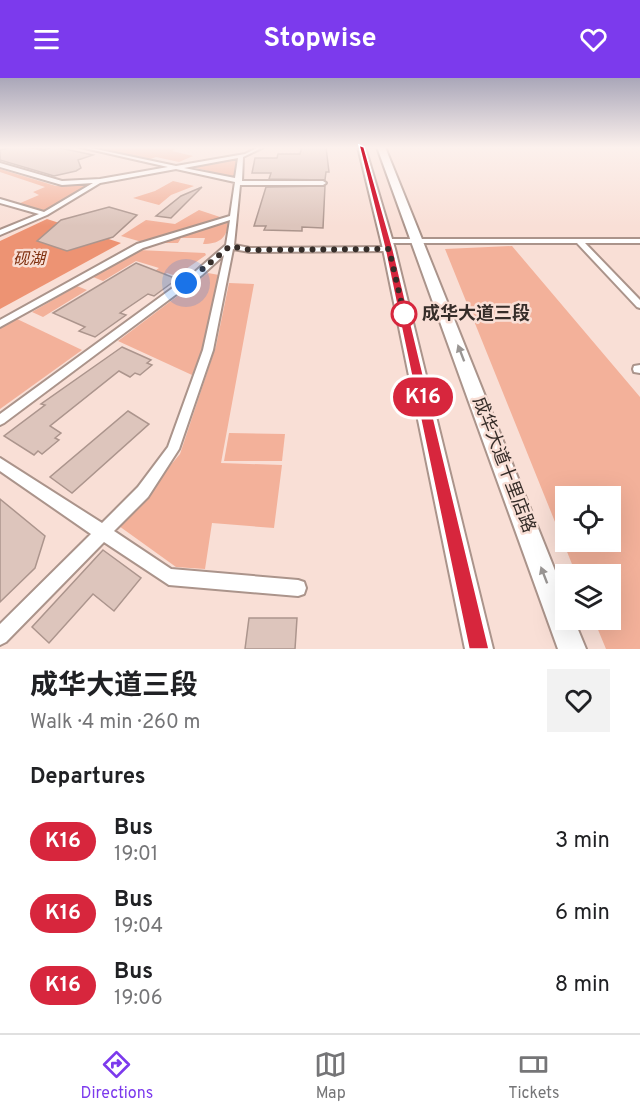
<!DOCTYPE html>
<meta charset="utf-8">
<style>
:root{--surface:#fff;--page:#f2f2f2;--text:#202124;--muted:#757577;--line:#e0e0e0;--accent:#7c3aed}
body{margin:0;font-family:Overpass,"Noto Sans SC",sans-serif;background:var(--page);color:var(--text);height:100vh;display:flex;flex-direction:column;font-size:22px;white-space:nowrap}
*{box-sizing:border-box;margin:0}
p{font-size:20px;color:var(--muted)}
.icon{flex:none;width:33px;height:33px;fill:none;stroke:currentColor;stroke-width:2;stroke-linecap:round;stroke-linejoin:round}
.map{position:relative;height:571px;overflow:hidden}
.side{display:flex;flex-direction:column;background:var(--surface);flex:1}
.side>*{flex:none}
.badge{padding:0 12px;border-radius:20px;font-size:21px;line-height:39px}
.controls{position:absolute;left:555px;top:408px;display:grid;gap:12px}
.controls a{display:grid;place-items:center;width:66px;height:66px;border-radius:0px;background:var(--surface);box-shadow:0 6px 24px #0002;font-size:30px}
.you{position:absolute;width:30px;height:30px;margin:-15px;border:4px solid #fff;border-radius:50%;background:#1a73e8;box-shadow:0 0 0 9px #1a73e833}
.map>.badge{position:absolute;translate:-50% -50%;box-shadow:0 0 0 3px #fff}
h2{padding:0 30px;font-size:22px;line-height:54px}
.round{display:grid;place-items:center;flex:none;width:63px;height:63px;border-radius:0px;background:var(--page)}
.headline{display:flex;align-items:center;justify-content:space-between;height:102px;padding:0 30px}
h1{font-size:28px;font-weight:700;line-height:45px}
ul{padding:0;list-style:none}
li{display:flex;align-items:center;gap:18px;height:72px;padding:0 30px}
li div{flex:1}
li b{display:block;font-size:22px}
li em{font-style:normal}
li .badge{min-width:66px;font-weight:700;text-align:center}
header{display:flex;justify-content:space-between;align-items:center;height:78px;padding:0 30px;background:var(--accent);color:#fff;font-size:27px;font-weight:700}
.menu{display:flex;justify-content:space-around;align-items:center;height:84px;border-top:2px solid var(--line);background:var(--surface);font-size:16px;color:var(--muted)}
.menu a{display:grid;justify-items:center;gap:3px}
.menu .on{color:var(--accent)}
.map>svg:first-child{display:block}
.green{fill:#f3b19a;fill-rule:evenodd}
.water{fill:#ed9373}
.building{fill:#ddc5bc;stroke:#ac958d;stroke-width:1.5}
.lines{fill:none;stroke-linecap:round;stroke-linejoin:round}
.minor-casing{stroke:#ab948b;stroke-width:4}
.primary-casing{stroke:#ab948b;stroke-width:4}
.minor{fill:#fff;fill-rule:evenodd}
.primary{fill:#fff;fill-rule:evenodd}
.oneway{fill:#9a9694}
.line{fill:#d7263d;stroke:#fff;stroke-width:1.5}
.walk{stroke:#362d29;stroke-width:6;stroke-dasharray:0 10.8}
.stop-dot{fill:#fff;stroke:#d7263d;stroke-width:3}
.labels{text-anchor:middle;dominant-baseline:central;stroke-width:5;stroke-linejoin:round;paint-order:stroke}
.far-water-label{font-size:16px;font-style:italic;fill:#7f2f0e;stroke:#f9dfd6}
.stop-label{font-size:18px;font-weight:bold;fill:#362d29;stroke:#f9dfd6;text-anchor:start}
.street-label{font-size:18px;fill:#362d29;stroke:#f9dfd6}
</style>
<header><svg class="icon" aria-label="menu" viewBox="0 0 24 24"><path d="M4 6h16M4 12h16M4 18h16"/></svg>Stopwise<svg class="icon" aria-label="heart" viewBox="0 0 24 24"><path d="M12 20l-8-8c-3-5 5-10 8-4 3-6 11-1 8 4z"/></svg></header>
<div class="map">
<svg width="640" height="571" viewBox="0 0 640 571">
<rect width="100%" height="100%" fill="#f9dfd6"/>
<g class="green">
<path d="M87 69H178L172 73 193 78 179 84 156 79 148 82Z"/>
<path d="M233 79 238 80 236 98 232 99 188 88Z"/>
<path d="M0 91 56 108 93 106 44 134 18 126 39 117 33 114 45 109 0 94Z"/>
<path d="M173 103 194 108 171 117 159 127 133 120 155 113Z"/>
<path d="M199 132 223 140 142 164 121 158 146 142 175 146Z"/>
<path d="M227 144 229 145C226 160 220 166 203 166L205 160H181L178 165H159Z"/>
<path d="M512 168 640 319V571H606L594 542H610V496H576L445 171ZM566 418H610V464H566Z"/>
<path d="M138 172 205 175 206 177 176 198 167 195 146 209 137 205 159 190 136 183 103 203 93 199Z"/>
<path d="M208 195 219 197C215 231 206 265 192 297L118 263Z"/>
<path d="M229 205 254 206 221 385 282 387 274 450 212 445 205 491 176 489 119 448 180 376 216 268Z"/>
<path d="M77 208 87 212 43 239 32 234Z"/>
<path d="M15 240 82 272 0 331V249Z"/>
<path d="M229 355 285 356 282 383H224Z"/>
</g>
<path class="water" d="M47 141 121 165 0 231V163Z"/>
<g class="building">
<path d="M12 69 45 71 55 69 93 77 78 82 81 90 76 93 54 98 0 82V72Z"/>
<path d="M302 69H326L329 94H326L325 102 269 101 271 95H252L255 80H277L278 76H300Z"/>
<path d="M325 108 323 150 302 149V153L264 152 266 148H254L266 109Z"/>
<path d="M202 109 171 140 156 138 181 118Z"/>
<path d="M109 129 137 137 113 159 67 173 37 163 61 142Z"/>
<path d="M136 185 177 201 154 218 148 216 120 235 126 237 95 259 79 253 85 249 53 235Z"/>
<path d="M122 269 151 282 147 285 152 287 140 297 135 295 130 299 119 293 50 348 61 355 55 360 59 362 42 376 38 373 34 377 4 358 45 327 41 326Z"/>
<path d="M128 333 149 346 72 415 50 399Z"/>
<path d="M0 421 45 458 35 490 0 524Z"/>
<path d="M103 472 141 500 114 533 93 516 49 565 32 549Z"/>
<path d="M249 540H297L295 571H245Z"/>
</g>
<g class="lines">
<defs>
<g id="minor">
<path d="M80 69H86L176 88 245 76 259 69H264L243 79 242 103H323L326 105 323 107H240L234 167 250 170 389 169 393 171 389 173 250 174 233 171 213 272 179 371 148 419 114 453 171 491 298 502 304 504 306 510 304 516 298 518 169 507 104 464 6 564 0 567V546L91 456 0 393V380L102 445 138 409 168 369 203 272 224 177 202 197 4 345 0 347V336L196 193 226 167 230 142 143 170 0 249V242L137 166 230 138 235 104 176 91 100 105 47 137 0 157V152L39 136 0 125V121L44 134 93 105 62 107 0 89V85L62 103 100 101 168 89ZM238 80 235 100 184 90Z"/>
<path d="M384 161H640V165H585L640 222V230L637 229 577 165H387L383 163Z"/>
<path d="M640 287V295L634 294 633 291 634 288Z"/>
</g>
<g id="primary">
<path d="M358 69H365L395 171 493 571H465L383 171Z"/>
<path d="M377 69H385L566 520V542H574L586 571H558Z"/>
</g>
</defs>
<use href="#minor" class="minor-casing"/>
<use href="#primary" class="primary-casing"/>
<use href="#minor" class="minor"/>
<use href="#primary" class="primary"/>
</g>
<defs><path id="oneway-solid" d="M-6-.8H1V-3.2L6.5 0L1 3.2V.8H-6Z" transform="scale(1.5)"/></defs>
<g class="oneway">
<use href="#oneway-solid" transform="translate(461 275) rotate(-111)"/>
<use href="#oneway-solid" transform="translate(544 497) rotate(-111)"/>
</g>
<linearGradient id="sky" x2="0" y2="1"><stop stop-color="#aaa7b9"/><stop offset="0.47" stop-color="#fcf1ed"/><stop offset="1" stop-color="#fcf1ed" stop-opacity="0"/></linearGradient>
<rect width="640" height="148" fill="url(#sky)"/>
<path class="line" d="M359 67 364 69 393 171 489 571H469L385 171Z"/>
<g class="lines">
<path class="walk" d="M186 205 230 168 250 172 389 171 404 236"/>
</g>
<circle class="stop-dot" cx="404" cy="236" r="12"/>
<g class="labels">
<g class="far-water-label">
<text x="29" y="182">砚湖</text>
</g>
<g class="stop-label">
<text x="422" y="236">成华大道三段</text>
</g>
<g class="street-label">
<text transform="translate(503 387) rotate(69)">成华大道十里店路</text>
</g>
</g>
</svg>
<div class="controls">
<a><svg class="icon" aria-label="locate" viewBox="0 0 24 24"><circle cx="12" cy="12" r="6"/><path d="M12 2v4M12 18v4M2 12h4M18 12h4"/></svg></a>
<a><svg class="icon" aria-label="layers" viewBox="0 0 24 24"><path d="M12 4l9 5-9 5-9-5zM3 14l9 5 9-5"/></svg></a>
</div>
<div class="you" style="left:186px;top:205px"></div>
<b class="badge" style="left:423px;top:319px;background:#d7263d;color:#fff">K16</b>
</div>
<section class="side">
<div class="headline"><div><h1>成华大道三段</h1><p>Walk · 4 min · 260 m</p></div><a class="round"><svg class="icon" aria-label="heart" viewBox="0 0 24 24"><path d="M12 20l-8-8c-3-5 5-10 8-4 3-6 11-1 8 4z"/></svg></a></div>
<h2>Departures</h2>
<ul>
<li><span class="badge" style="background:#d7263d;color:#fff">K16</span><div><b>Bus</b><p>19:01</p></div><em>3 min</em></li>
<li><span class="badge" style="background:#d7263d;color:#fff">K16</span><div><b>Bus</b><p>19:04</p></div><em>6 min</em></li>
<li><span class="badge" style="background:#d7263d;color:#fff">K16</span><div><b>Bus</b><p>19:06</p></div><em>8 min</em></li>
</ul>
</section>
<nav class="menu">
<a class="on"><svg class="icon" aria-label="directions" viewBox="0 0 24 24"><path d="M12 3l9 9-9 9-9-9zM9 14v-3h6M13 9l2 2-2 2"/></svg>Directions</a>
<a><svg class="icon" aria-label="map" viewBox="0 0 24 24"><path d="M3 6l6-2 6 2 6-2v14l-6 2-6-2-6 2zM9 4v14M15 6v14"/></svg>Map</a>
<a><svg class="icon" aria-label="tickets" viewBox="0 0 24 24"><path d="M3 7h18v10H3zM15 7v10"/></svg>Tickets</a>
</nav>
